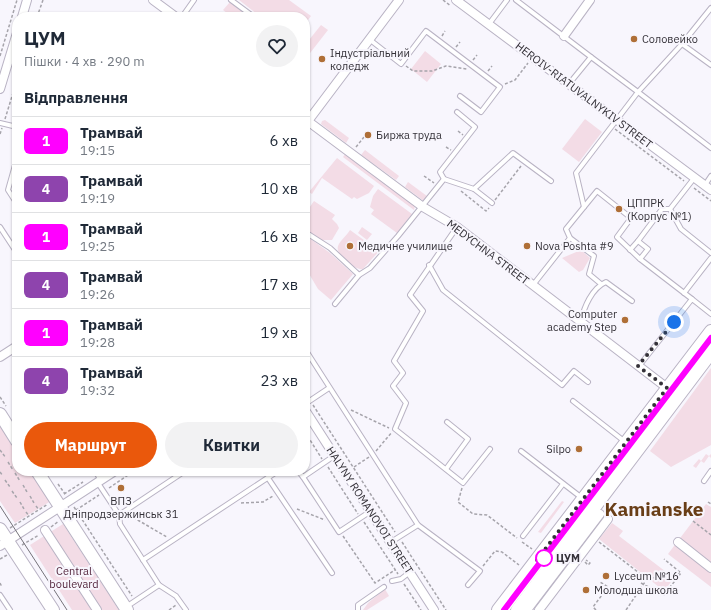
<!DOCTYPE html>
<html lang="uk">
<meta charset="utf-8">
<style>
:root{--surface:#fff;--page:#f2f2f3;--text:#1f2937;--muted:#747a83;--line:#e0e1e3;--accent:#ea580c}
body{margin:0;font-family:"IBM Plex Sans",sans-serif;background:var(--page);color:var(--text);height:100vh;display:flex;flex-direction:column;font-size:15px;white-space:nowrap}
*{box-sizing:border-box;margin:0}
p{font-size:13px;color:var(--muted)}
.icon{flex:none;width:22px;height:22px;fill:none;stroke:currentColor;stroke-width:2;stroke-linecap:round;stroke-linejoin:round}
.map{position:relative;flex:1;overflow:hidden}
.side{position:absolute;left:12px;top:12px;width:298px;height:464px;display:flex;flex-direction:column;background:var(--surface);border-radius:16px;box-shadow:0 1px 3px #0004}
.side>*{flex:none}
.badge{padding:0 8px;border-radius:6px;font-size:14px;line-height:26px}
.you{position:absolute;width:20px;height:20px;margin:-10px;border:3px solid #fff;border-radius:50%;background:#1a73e8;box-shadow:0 0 0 6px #1a73e833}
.map>.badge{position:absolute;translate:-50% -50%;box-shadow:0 0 0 2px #fff}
h2{padding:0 12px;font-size:15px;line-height:36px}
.round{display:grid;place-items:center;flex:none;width:42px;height:42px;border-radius:21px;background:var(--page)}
.headline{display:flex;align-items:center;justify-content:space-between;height:68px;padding:0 12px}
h1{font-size:19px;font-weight:800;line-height:30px}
.action{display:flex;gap:8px;margin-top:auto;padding:8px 12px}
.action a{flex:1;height:46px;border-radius:24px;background:var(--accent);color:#fff;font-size:16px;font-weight:800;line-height:46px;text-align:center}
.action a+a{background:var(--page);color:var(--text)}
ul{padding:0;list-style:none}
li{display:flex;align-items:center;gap:12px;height:48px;padding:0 12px;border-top:1px solid var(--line)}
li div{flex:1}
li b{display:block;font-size:15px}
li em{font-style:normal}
li .badge{min-width:44px;font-weight:700;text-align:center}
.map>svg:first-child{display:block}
.green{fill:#f3dce6}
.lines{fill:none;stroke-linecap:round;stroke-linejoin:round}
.lane-casing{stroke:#b9b3c4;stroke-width:6}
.street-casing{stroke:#b9b3c4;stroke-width:10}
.secondary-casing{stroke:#b9b3c4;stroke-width:14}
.path{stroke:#a6a4ab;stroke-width:1.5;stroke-dasharray:3 2;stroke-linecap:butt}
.lane{stroke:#fff;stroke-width:4}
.street{stroke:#fff;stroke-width:8}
.secondary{stroke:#fff;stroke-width:12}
.tram{stroke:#75737a;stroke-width:1}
.line-casing{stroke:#fff;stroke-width:9}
.line{stroke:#f0f;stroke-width:6}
.walk{stroke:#343138;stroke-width:4;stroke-dasharray:0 7.2}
.poi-dot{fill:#af6f37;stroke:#f8f6fd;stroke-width:1.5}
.stop-dot{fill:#fff;stroke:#f0f;stroke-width:2}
.labels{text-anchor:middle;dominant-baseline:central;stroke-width:4;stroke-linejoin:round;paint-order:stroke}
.poi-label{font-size:11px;fill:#343138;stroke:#f8f6fd;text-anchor:start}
.street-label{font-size:11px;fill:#343138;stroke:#f8f6fd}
.stop-label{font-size:11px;font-weight:bold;fill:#343138;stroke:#f8f6fd;text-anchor:start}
.park-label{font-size:11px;fill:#55283f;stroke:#f8f6fd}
.town-label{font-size:19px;font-weight:bold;fill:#693e17;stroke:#f8f6fd}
</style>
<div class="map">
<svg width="711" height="610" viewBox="0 0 711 610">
<rect width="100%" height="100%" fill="#f8f6fd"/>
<g class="green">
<path d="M239 0H289L311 16 305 24V17H261Z"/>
<path d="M230 2 249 17H232L223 10Z"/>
<path d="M321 25 328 30 307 57 305 55V45Z"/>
<path d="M425 51 441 64 427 82 411 69Z"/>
<path d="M585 119 602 132 579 162 562 149Z"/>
<path d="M325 120 349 138 346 143 321 124 322 121Z"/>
<path d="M365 150 399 176 396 180 361 155Z"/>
<path d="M346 153 415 206 414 210 343 157Z"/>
<path d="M337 158 374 186 369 193 357 199 354 197 352 199 322 178 312 194 309 192Z"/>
<path d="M408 182 431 199 425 202 405 187Z"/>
<path d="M378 189 412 214 397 233 371 214 374 210 370 207 373 196Z"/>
<path d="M314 201 335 215 332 219 337 224 339 228 332 240H319L305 229V214Z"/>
<path d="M362 227 372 234 367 240 358 233Z"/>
<path d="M350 230 379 251 363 269C355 271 335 255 338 246 340 241 347 235 350 230Z"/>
<path d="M305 235 330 253 353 274 331 300 318 289 305 267Z"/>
<path d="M581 250 590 258 583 270 579 272 562 258Z"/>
<path d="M711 368V445L671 467 650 451Z"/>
<path d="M0 426 17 452V471H30L51 501 15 523 0 501Z"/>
<path d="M706 454 709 456 711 454V458L709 456 704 463 701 461 696 468 693 466 699 459 701 461Z"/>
<path d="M562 501 564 502 541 533 538 532Z"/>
<path d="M706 504 711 507V587L668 554Z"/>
<path d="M612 523 623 531 619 536 674 578 664 591 599 539Z"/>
<path d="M63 524 119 610H72L30 545Z"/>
<path d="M385 589 389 596 367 610H363L368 603Z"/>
</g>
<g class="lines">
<defs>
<g id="lane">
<path d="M231 0 254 17"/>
<path d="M516 0 591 57 573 79"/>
<path d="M711 8 682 44 711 65"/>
<path d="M182 17 194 0"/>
<path d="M489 24 507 0"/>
<path d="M369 39 401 64 426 31 500 87 481 112 460 96"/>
<path d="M682 44 638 92 711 148"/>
<path d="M0 123 17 127"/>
<path d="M17 158 8 190 17 204"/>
<path d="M695 177 670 209 681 229 711 253"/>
<path d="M444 179 440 172 475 127 457 112"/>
<path d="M705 185 711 176"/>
<path d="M474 189 492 203"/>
<path d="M584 207 576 173 638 92 591 57"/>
<path d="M0 227 17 253"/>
<path d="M457 227 410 295 423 311 394 361 403 373 393 386 406 403 395 429 463 483 490 449"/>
<path d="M305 232 330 248 359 275"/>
<path d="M570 238 594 256 589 274 601 284"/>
<path d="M630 250 638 241"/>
<path d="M640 259 648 249 638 241 662 209H670"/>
<path d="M429 265 443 290 562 385 574 371 588 382"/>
<path d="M533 285 570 238 566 229 597 191 631 218 617 237 640 259 692 299"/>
<path d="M684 293 711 258"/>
<path d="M335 304 359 275 370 268 398 236 444 179 474 189 513 153 551 181"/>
<path d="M581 321C584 307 592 288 606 282L632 301"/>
<path d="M706 341 711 347"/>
<path d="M305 349 418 525"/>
<path d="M639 366 692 299 711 314"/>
<path d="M573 401 624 441"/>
<path d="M305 404 329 388"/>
<path d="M521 451 582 498"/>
<path d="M446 469 468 439 447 422"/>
<path d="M95 471 99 477 98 483 119 515 120 524 159 585 176 596 186 610"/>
<path d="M298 471 303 477 334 456"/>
<path d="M303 477 339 532 371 511"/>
<path d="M268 478 332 573"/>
<path d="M704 481 711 471"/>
<path d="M119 515 185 471"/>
<path d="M523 536 563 484"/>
<path d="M391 542 418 525 480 571 468 585"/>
<path d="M143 560 278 471"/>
<path d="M392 581 401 579 410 572"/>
<path d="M0 595 10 610"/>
<path d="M126 607 159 585"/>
<path d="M358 610V605L384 587"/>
</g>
<g id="street">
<path d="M153 0 176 17"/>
<path d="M456 0 711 190"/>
<path d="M22 17 27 0"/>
<path d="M564 36 590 0"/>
<path d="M0 89 17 33"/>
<path d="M305 119 423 207 457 227 679 397"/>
<path d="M305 125 399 0"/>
<path d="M0 357 17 346"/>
<path d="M305 410 434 610"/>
<path d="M45 530 97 610"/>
<path d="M678 542 711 568"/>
<path d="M0 546 115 471"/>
<path d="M527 610 600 514"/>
<path d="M539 610 608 519"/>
</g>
<g id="secondary">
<path d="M0 414 17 441"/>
<path d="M37 471 127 610"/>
<path d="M0 529 53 610"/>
<path d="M498 610 711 331"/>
<path d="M517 610 711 353"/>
</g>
</defs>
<use href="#lane" class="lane-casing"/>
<use href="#street" class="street-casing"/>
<use href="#secondary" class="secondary-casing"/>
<g class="path">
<path d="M443 0 451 6"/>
<path d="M37 17 43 0"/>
<path d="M442 36 445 31"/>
<path d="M456 47 460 42"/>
<path d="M0 56 17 0"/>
<path d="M473 60 477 55"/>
<path d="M406 66 413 71H432L446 66 467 69"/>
<path d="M488 71 492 66"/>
<path d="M505 84 515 80 528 63"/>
<path d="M5 119 17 80"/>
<path d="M615 129 684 181"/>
<path d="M458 131 463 135"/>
<path d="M0 134 2 128"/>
<path d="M356 147 364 137"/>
<path d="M446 147 451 150"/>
<path d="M424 176 434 183"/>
<path d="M694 188 711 201"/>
<path d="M461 191 486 211 489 208"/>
<path d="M495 200 521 166"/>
<path d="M0 397 6 406"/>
<path d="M313 405 395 532"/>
<path d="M351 410 389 428"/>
<path d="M305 432 322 459"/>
<path d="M0 450 6 458"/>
<path d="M376 451 392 432"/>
<path d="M8 462 13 470"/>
<path d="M328 467 358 514"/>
<path d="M354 467 369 457"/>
<path d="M0 472 3 476"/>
<path d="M15 473 20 481"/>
<path d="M5 480 10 487"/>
<path d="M58 484 65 494"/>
<path d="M23 485 27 492"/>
<path d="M109 488 134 471"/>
<path d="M462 488 458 502 473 514 487 515 517 538"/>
<path d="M12 491 17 498"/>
<path d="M64 494 83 482"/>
<path d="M30 496 34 503"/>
<path d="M20 502 24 509"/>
<path d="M708 502 711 504"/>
<path d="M241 503 263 502 273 496"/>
<path d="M36 506 39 510"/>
<path d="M74 507 132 596"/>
<path d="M297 509 325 520"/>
<path d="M76 510 99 495"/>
<path d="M26 512 29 516"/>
<path d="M129 515 167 537"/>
<path d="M693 521 711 535"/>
<path d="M364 522 398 574"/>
<path d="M51 527 59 521"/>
<path d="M10 528 48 504"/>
<path d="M343 536 375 583 395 570"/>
<path d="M402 542 446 610"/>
<path d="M522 542 532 549"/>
<path d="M599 542 647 579 626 610"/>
<path d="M22 545 39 535"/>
<path d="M0 559 7 555"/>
<path d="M585 562 588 565 590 563 586 560"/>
<path d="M483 566 495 551 502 552 519 565"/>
<path d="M647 579 680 573"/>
<path d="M0 583 1 585 0 586"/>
<path d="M641 583 664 595 681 573 664 559"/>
<path d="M404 584 421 610"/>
<path d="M169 610 176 605"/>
<path d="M596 610 593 607 608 587 600 582"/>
</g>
<use href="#lane" class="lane"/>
<use href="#street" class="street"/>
<use href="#secondary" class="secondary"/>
<g class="tram">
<path d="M0 506 67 610"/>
<path d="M504 610 711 338"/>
</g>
</g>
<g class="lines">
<defs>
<path id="line" d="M504 610 711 338"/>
</defs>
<use href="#line" class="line-casing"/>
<use href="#line" class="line"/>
<path class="walk" d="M544 558 537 560 667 388 638 366 674 322"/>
</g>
<g class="poi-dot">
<circle cx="634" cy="39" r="4"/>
<circle cx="322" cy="59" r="4"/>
<circle cx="368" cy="135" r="4"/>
<circle cx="619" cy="209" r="4"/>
<circle cx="350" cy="246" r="4"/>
<circle cx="527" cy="246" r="4"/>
<circle cx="625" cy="320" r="4"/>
<circle cx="579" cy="449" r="4"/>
<circle cx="121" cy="488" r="4"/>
<circle cx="606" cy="576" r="4"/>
<circle cx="586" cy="590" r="4"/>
</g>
<circle class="stop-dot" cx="544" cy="558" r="8"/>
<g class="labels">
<g class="poi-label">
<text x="642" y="39">Соловейко</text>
<text x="330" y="53">Індустріальний<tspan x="330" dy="13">коледж</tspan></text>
<text x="376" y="135">Биржа труда</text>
<text x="627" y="203">ЦППРК<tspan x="627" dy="13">(Корпус №1)</tspan></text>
<text x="358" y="246">Медичне училище</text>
<text x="535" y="246">Nova Poshta #9</text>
<text x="617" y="314" text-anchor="end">Computer<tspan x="617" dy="13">academy Step</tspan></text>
<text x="571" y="449" text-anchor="end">Silpo</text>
<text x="121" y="501" text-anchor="middle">ВПЗ<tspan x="121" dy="13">Дніпродзержинськ 31</tspan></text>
<text x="614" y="576">Lyceum №16</text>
<text x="594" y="590">Молодша школа</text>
</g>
<g class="street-label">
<text transform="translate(584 95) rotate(37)">HEROIV-RIATUVALNYKIV STREET</text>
<text transform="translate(488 252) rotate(37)">MEDYCHNA STREET</text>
<text transform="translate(370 510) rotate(57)">HALYNY ROMANOVOI STREET</text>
</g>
<g class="stop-label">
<text x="556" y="558">ЦУМ</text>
</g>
<g class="park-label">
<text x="74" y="571">Central<tspan x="74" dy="13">boulevard</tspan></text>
</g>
<g class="town-label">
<text x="654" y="509">Kamianske</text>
</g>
</g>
</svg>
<div class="you" style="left:674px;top:322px"></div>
<section class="side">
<div class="headline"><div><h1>ЦУМ</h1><p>Пішки · 4 хв · 290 m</p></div><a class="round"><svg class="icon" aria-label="heart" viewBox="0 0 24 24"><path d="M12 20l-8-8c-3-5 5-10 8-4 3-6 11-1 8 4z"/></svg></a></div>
<h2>Відправлення</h2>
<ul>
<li><span class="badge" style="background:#f0f;color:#fff">1</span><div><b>Трамвай</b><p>19:15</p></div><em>6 хв</em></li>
<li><span class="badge" style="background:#8e44ad;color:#fff">4</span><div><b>Трамвай</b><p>19:19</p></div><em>10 хв</em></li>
<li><span class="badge" style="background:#f0f;color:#fff">1</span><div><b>Трамвай</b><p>19:25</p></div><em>16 хв</em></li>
<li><span class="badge" style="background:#8e44ad;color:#fff">4</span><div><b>Трамвай</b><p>19:26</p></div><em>17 хв</em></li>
<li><span class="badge" style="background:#f0f;color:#fff">1</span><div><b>Трамвай</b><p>19:28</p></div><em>19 хв</em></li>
<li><span class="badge" style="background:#8e44ad;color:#fff">4</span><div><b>Трамвай</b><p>19:32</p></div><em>23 хв</em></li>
</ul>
<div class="action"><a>Маршрут</a><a>Квитки</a></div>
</section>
</div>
